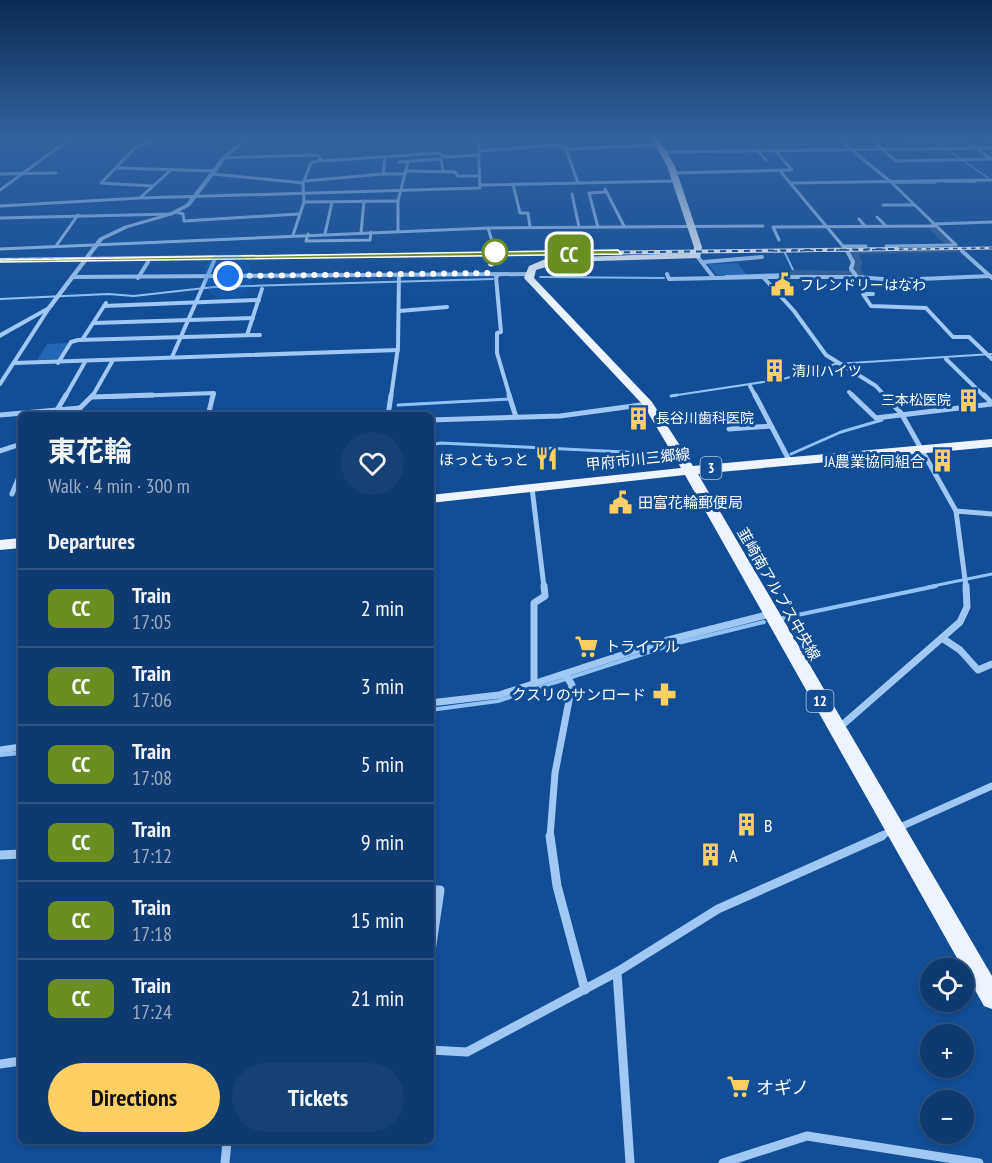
<!DOCTYPE html>
<meta charset="utf-8">
<style>
:root{--surface:#0d3a70;--page:#164175;--text:#f1f3f6;--muted:#9aadc3;--line:#2d5483;--accent:#ffcf63}
body{margin:0;font-family:"PT Sans Narrow","Noto Sans JP",sans-serif;background:var(--page);color:var(--text);height:100vh;display:flex;flex-direction:column;font-size:22px;white-space:nowrap}
*{box-sizing:border-box;margin:0}
p{font-size:20px;color:var(--muted)}
.icon{flex:none;width:33px;height:33px;fill:none;stroke:currentColor;stroke-width:2;stroke-linecap:round;stroke-linejoin:round}
.map{position:relative;flex:1;overflow:hidden}
.panel{position:absolute;left:18px;top:412px;width:416px;height:732px;display:flex;flex-direction:column;background:var(--surface);border-radius:9px;box-shadow:0 3px 9px #0003,0 0 0 2px var(--line)}
.panel>*{flex:none}
.badge{padding:0 12px;border-radius:9px;font-size:21px;line-height:39px}
.buttons{position:absolute;left:920px;top:958px;display:grid;gap:12px}
.buttons a{display:grid;place-items:center;width:54px;height:54px;border-radius:50%;background:var(--surface);box-shadow:0 3px 9px #0003,0 0 0 2px var(--line);font-size:30px}
.you{position:absolute;width:30px;height:30px;margin:-15px;border:4px solid #fff;border-radius:50%;background:#1a73e8;box-shadow:0 0 0 9px #1a73e833}
.map>.badge{position:absolute;translate:-50% -50%;box-shadow:0 0 0 3px #fff}
h2{padding:0 30px;font-size:22px;line-height:54px}
.round{display:grid;place-items:center;flex:none;width:63px;height:63px;border-radius:32px;background:var(--page)}
.headline{display:flex;align-items:center;justify-content:space-between;height:102px;padding:0 30px}
h1{font-size:28px;font-weight:700;line-height:45px}
.action{display:flex;gap:12px;margin-top:auto;padding:12px 30px}
.action a{flex:1;height:69px;border-radius:36px;background:var(--accent);color:#111;font-size:24px;font-weight:700;line-height:69px;text-align:center}
.action a+a{background:var(--page);color:var(--text)}
ul{padding:0;list-style:none}
li{display:flex;align-items:center;gap:18px;height:78px;padding:0 30px;border-top:2px solid var(--line)}
li div{flex:1}
li b{display:block;font-size:22px}
li em{font-style:normal}
li .badge{min-width:66px;font-weight:700;text-align:center}
.map>svg:first-child{display:block}
.green{fill:#2368b5}
.lines{fill:none;stroke-linecap:round;stroke-linejoin:round}
.stream-far3{stroke:#92c3f7;stroke-width:1.5}
.stream-far2{stroke:#92c3f7;stroke-width:2}
.stream-far1{stroke:#92c3f7;stroke-width:3}
.stream{stroke:#92c3f7;stroke-width:4}
.river{fill:#346095;fill-rule:evenodd}
.minor-far4{stroke:#a0c8f4;stroke-width:3}
.minor-far3{stroke:#a0c8f4;stroke-width:4}
.minor-far2{stroke:#a0c8f4;stroke-width:5}
.minor-far1{stroke:#a0c8f4;stroke-width:7}
.minor{stroke:#a0c8f4;stroke-width:9}
.tertiary{fill:#a0c8f4;fill-rule:evenodd}
.primary{fill:#edf4ff;fill-rule:evenodd}
.rail-far1-casing{stroke:#fff;stroke-width:3}
.rail-casing{stroke:#fff;stroke-width:4}
.rail-far1{stroke:#114e96;stroke-width:1.5;stroke-dasharray:4.5;stroke-linecap:butt}
.rail{stroke:#114e96;stroke-width:2;stroke-dasharray:6;stroke-linecap:butt}
.line{fill:#6b8e23;stroke:#fff;stroke-width:1.5}
.walk{stroke:#fff;stroke-width:6;stroke-dasharray:0 10.8}
.stop-dot{fill:#fff;stroke:#6b8e23;stroke-width:3}
.labels{text-anchor:middle;dominant-baseline:central;stroke-width:6;stroke-linejoin:round;paint-order:stroke}
.far-poi-label{font-size:14px;fill:#fff;stroke:#114e96;text-anchor:start}
.shield{fill:#114e96;stroke:#b8cae0;stroke-width:1.5}
.shield-label{font-size:14px;font-weight:bold;fill:#fff}
.poi-label{font-size:15px;fill:#fff;stroke:#114e96;text-anchor:end}
.street-label{font-size:15px;fill:#fff;stroke:#114e96}
.near-poi-label{font-size:18px;fill:#fff;stroke:#114e96;text-anchor:start}
</style>
<div class="map">
<svg width="992" height="1163" viewBox="0 0 992 1163">
<rect width="100%" height="100%" fill="#114e96"/>
<g class="green">
<path d="M738 263 746 274 717 275 708 264Z"/>
<path d="M68 343 58 359 37 360 47 344Z"/>
</g>
<g class="lines">
<g class="stream-far3">
<path d="M931 138 991 180"/>
<path d="M945 182H976"/>
<path d="M894 183H936"/>
</g>
<g class="stream-far2">
<path d="M726 276 790 274 794 272 785 253"/>
<path d="M540 277 664 278"/>
<path d="M0 299 108 294 134 296 214 287 493 279"/>
<path d="M671 396 783 379 835 364 992 354"/>
</g>
<g class="stream-far1">
<path d="M671 396 677 395"/>
<path d="M398 405 510 399"/>
<path d="M430 445 441 443 666 454"/>
<path d="M791 454 841 432 882 420"/>
<path d="M928 587 992 574"/>
</g>
<g class="stream">
<path d="M783 618 936 586"/>
<path d="M430 710 498 701 674 644 764 622"/>
<path d="M0 755 21 753"/>
</g>
<path class="river" d="M930 226H938L962 248V252L859 254 863 263 860 267 864 275 858 279 790 278 784 274 790 270 850 271 848 267 851 263 846 251 852 248 948 247 930 230Z"/>
<g class="minor-far4">
<path d="M837 138 891 182 956 245"/>
<path d="M869 138 896 161 992 159"/>
<path d="M961 138 991 159"/>
<path d="M985 138 992 143"/>
<path d="M0 139 11 138"/>
<path d="M726 139 750 138"/>
<path d="M905 141 963 140"/>
<path d="M566 149 658 145"/>
<path d="M756 149 766 160"/>
<path d="M479 151 557 145 566 149 578 183"/>
<path d="M663 152 992 148"/>
<path d="M224 158 309 155 319 156 322 161 439 153 446 157 480 155"/>
<path d="M399 162 441 159 443 171"/>
<path d="M118 168 215 171"/>
<path d="M406 171 455 172 458 176H479"/>
<path d="M781 172 847 251"/>
<path d="M673 173 792 170 774 149"/>
<path d="M0 174 56 173"/>
<path d="M213 174 303 183"/>
<path d="M383 174H405"/>
<path d="M305 181 383 174 385 157"/>
<path d="M790 183 992 180"/>
<path d="M513 184 520 213H528L530 227"/>
<path d="M480 185 676 181"/>
<path d="M153 186 101 183 134 149 158 138"/>
<path d="M605 189 624 226"/>
<path d="M0 190 71 138"/>
<path d="M572 194 579 227"/>
<path d="M141 197 172 169"/>
<path d="M304 202 303 183 311 163 321 160"/>
<path d="M883 205H914"/>
<path d="M0 206 140 198 480 188 478 138"/>
<path d="M176 212 183 214 184 221 299 214"/>
<path d="M877 217 886 226"/>
<path d="M0 218 171 214"/>
<path d="M859 219 865 226"/>
<path d="M933 224 992 222"/>
<path d="M598 227 589 193 606 192"/>
<path d="M488 228 493 244"/>
<path d="M398 231V201L408 162"/>
<path d="M361 233 364 201"/>
<path d="M308 234 306 241 370 240 371 232"/>
<path d="M325 234 332 202"/>
<path d="M293 235 304 202 398 201"/>
<path d="M779 240 773 227 935 226"/>
<path d="M56 246 78 215"/>
<path d="M844 246H866"/>
<path d="M886 246 955 245"/>
<path d="M0 249 488 228 763 226"/>
</g>
<g class="minor-far3">
<path d="M846 249 853 262 851 269 857 277 896 280 990 276"/>
<path d="M962 251 992 278"/>
<path d="M697 256 714 278"/>
<path d="M704 262 762 257"/>
<path d="M667 274 669 279 763 277"/>
<path d="M498 275 496 277 501 332 497 333V353L510 397"/>
<path d="M72 277 529 274"/>
<path d="M857 277H763L794 311 826 355 876 386 886 397"/>
<path d="M138 278 148 262"/>
<path d="M873 294H863L871 306 926 308 953 337H969L992 359"/>
<path d="M104 306 259 300"/>
<path d="M399 311 447 307"/>
<path d="M94 323 253 318"/>
<path d="M247 335 262 289"/>
<path d="M82 340 106 303"/>
<path d="M172 357 214 261"/>
<path d="M946 359 985 397"/>
<path d="M14 363 398 350"/>
<path d="M58 363 71 342 78 340 260 335"/>
<path d="M0 384 49 308"/>
<path d="M750 386 756 397"/>
<path d="M849 392 854 397"/>
<path d="M65 397 85 362"/>
<path d="M92 397 113 360"/>
<path d="M106 397 214 393 213 397"/>
<path d="M391 397 398 347 399 274"/>
</g>
<g class="minor-far2">
<path d="M509 395 516 417"/>
<path d="M755 395 789 460"/>
<path d="M852 395 876 418 992 404"/>
<path d="M884 395 901 413 956 511"/>
<path d="M984 395 992 403"/>
<path d="M92 397 152 395"/>
<path d="M57 410 66 395"/>
<path d="M0 415 80 408"/>
<path d="M72 416 93 395"/>
<path d="M208 416 213 395"/>
<path d="M388 416 391 395"/>
<path d="M430 420 560 416 648 404"/>
<path d="M729 429 771 426"/>
<path d="M0 451 21 444"/>
<path d="M532 488 544 587"/>
<path d="M12 494 21 472"/>
<path d="M966 587 956 511 992 514"/>
</g>
<g class="minor-far1">
<path d="M942 638 960 650 978 670 992 664"/>
<path d="M534 684V603L545 596 544 586"/>
<path d="M430 703 499 695 668 640 770 614"/>
<path d="M840 727 960 622 967 607 966 586"/>
<path d="M0 750 21 747"/>
<path d="M550 837 555 773 572 685 565 674"/>
<path d="M878 837 992 786"/>
</g>
<g class="minor">
<path d="M550 836 557 886 585 990"/>
<path d="M0 855 21 854"/>
<path d="M430 890H440L430 958"/>
<path d="M617 972 630 1163"/>
<path d="M430 1050 467 1052 617 972 718 909 882 836"/>
<path d="M0 1064 21 1061"/>
<path d="M225 1163 227 1142"/>
<path d="M723 1163 807 1136 979 1163"/>
</g>
<path class="tertiary" d="M244 138H249L226 159 190 206 173 215 128 228 103 240 51 309 0 338V333L47 307 99 238 124 226 169 213 186 204 222 157Z"/>
<g class="primary">
<path d="M651 138H658L675 166 702 247 700 258 562 262 536 270 534 278 652 402 693 466 992 439V447L698 474 992 976V1009L984 1006 685 475 430 503V495L681 468 644 406 524 278 529 266 548 258 693 253 694 247 667 166Z"/>
<path d="M21 538V548L0 550V540Z"/>
</g>
<defs>
<path id="rail-far1" d="M773 251 992 248"/>
<path id="rail" d="M0 260 897 249"/>
</defs>
<use href="#rail-far1" class="rail-far1-casing"/>
<use href="#rail" class="rail-casing"/>
<use href="#rail-far1" class="rail-far1"/>
<use href="#rail" class="rail"/>
</g>
<linearGradient id="sky" x2="0" y2="1"><stop stop-color="#092b52"/><stop offset="0.46" stop-color="#3263a0"/><stop offset="1" stop-color="#3263a0" stop-opacity="0"/></linearGradient>
<rect width="992" height="301" fill="url(#sky)"/>
<path class="line" d="M618 250 621 254 0 262V260Z"/>
<g class="lines">
<path class="walk" d="M228 276 488 273 495 252"/>
</g>
<defs>
<symbol id="civic-bare" viewBox="-9 -9 18 18"><path d="M-.6-6.5H3V-4.5H.6V-3L4-1V1h2V6H-6V1h2V-1L-.6-3ZM-1.2 2.5V6h2.4V2.5Z" fill="#ffcf63" stroke="#114e96" stroke-width="2.5" paint-order="stroke"/></symbol>
<symbol id="building-bare" viewBox="-9 -9 18 18"><path d="M-4-6H4V6H1V3H-1V6H-4ZM-2.5-4.3h1.7v1.8h-1.7ZM.8-4.3h1.7v1.8H.8ZM-2.5-1h1.7V.8h-1.7ZM.8-1h1.7V.8H.8Z" fill="#ffcf63" stroke="#114e96" stroke-width="2.5" paint-order="stroke"/></symbol>
<symbol id="restaurant-bare" viewBox="-9 -9 18 18"><path d="M-5-6h1v4h1v-4h1v4h1v-4h1v5L-1.5 .5V6h-2V.5L-5-1ZM5-6V6H3V1.5H1.5Q1.5-4 5-6Z" fill="#ffcf63" stroke="#114e96" stroke-width="2.5" paint-order="stroke"/></symbol>
<symbol id="supermarket-bare" viewBox="-9 -9 18 18"><path d="M-6-5.5h2.5l.6 2H6L4.5 2H-2.5L-4.4-4H-6ZM-1.5 3.2a1.3 1.3 0 1 0 .1 0ZM3 3.2a1.3 1.3 0 1 0 .1 0Z" fill="#ffcf63" stroke="#114e96" stroke-width="2.5" paint-order="stroke"/></symbol>
<symbol id="pharmacy-bare" viewBox="-9 -9 18 18"><path d="M-2-6h4v4h4v4h-4v4h-4v-4h-4v-4h4Z" fill="#ffcf63" stroke="#114e96" stroke-width="2.5" paint-order="stroke"/></symbol>
</defs>
<g fill-rule="evenodd">
<use href="#civic-bare" x="766" y="268" width="33" height="33"/>
<use href="#building-bare" x="758" y="354" width="33" height="33"/>
<use href="#building-bare" x="952" y="384" width="33" height="33"/>
<use href="#building-bare" x="622" y="402" width="33" height="33"/>
<use href="#restaurant-bare" x="530" y="442" width="33" height="33"/>
<use href="#building-bare" x="926" y="444" width="33" height="33"/>
<use href="#civic-bare" x="604" y="486" width="33" height="33"/>
<use href="#supermarket-bare" x="570" y="630" width="33" height="33"/>
<use href="#pharmacy-bare" x="648" y="678" width="33" height="33"/>
<use href="#building-bare" x="730" y="808" width="33" height="33"/>
<use href="#building-bare" x="694" y="838" width="33" height="33"/>
<use href="#supermarket-bare" x="722" y="1070" width="33" height="33"/>
</g>
<circle class="stop-dot" cx="495" cy="252" r="12"/>
<g class="labels">
<g class="far-poi-label">
<text x="800" y="285">フレンドリーはなわ</text>
<text x="792" y="371">清川ハイツ</text>
<text x="951" y="400" text-anchor="end">三本松医院</text>
<text x="656" y="418">長谷川歯科医院</text>
</g>
<g class="shield">
<rect x="700.5" y="457" width="21" height="22" rx="4.5"/>
<rect x="806.5" y="690" width="27" height="22" rx="4.5"/>
</g>
<g class="shield-label">
<text x="711" y="468">3</text>
<text x="820" y="701">12</text>
</g>
<g class="poi-label">
<text x="529" y="459">ほっともっと</text>
<text x="925" y="461">JA農業協同組合</text>
<text x="638" y="502" text-anchor="start">田富花輪郵便局</text>
<text x="605" y="646" text-anchor="start">トライアル</text>
<text x="646" y="694">クスリのサンロード</text>
</g>
<g class="street-label">
<text transform="translate(638 459) rotate(-6)">甲府市川三郷線</text>
<text transform="translate(779 594) rotate(60)">韮崎南アルプス中央線</text>
</g>
<g class="near-poi-label">
<text x="764" y="825">B</text>
<text x="729" y="855">A</text>
<text x="756" y="1087">オギノ</text>
</g>
</g>
</svg>
<div class="buttons">
<a><svg class="icon" aria-label="locate" viewBox="0 0 24 24"><circle cx="12" cy="12" r="6"/><path d="M12 2v4M12 18v4M2 12h4M18 12h4"/></svg></a>
<a>+</a>
<a>−</a>
</div>
<div class="you" style="left:228px;top:276px"></div>
<b class="badge" style="left:569px;top:254px;background:#6b8e23;color:#fff">CC</b>
<section class="panel">
<div class="headline"><div><h1>東花輪</h1><p>Walk · 4 min · 300 m</p></div><a class="round"><svg class="icon" aria-label="heart" viewBox="0 0 24 24"><path d="M12 20l-8-8c-3-5 5-10 8-4 3-6 11-1 8 4z"/></svg></a></div>
<h2>Departures</h2>
<ul>
<li><span class="badge" style="background:#6b8e23;color:#fff">CC</span><div><b>Train</b><p>17:05</p></div><em>2 min</em></li>
<li><span class="badge" style="background:#6b8e23;color:#fff">CC</span><div><b>Train</b><p>17:06</p></div><em>3 min</em></li>
<li><span class="badge" style="background:#6b8e23;color:#fff">CC</span><div><b>Train</b><p>17:08</p></div><em>5 min</em></li>
<li><span class="badge" style="background:#6b8e23;color:#fff">CC</span><div><b>Train</b><p>17:12</p></div><em>9 min</em></li>
<li><span class="badge" style="background:#6b8e23;color:#fff">CC</span><div><b>Train</b><p>17:18</p></div><em>15 min</em></li>
<li><span class="badge" style="background:#6b8e23;color:#fff">CC</span><div><b>Train</b><p>17:24</p></div><em>21 min</em></li>
</ul>
<div class="action"><a>Directions</a><a>Tickets</a></div>
</section>
</div>
